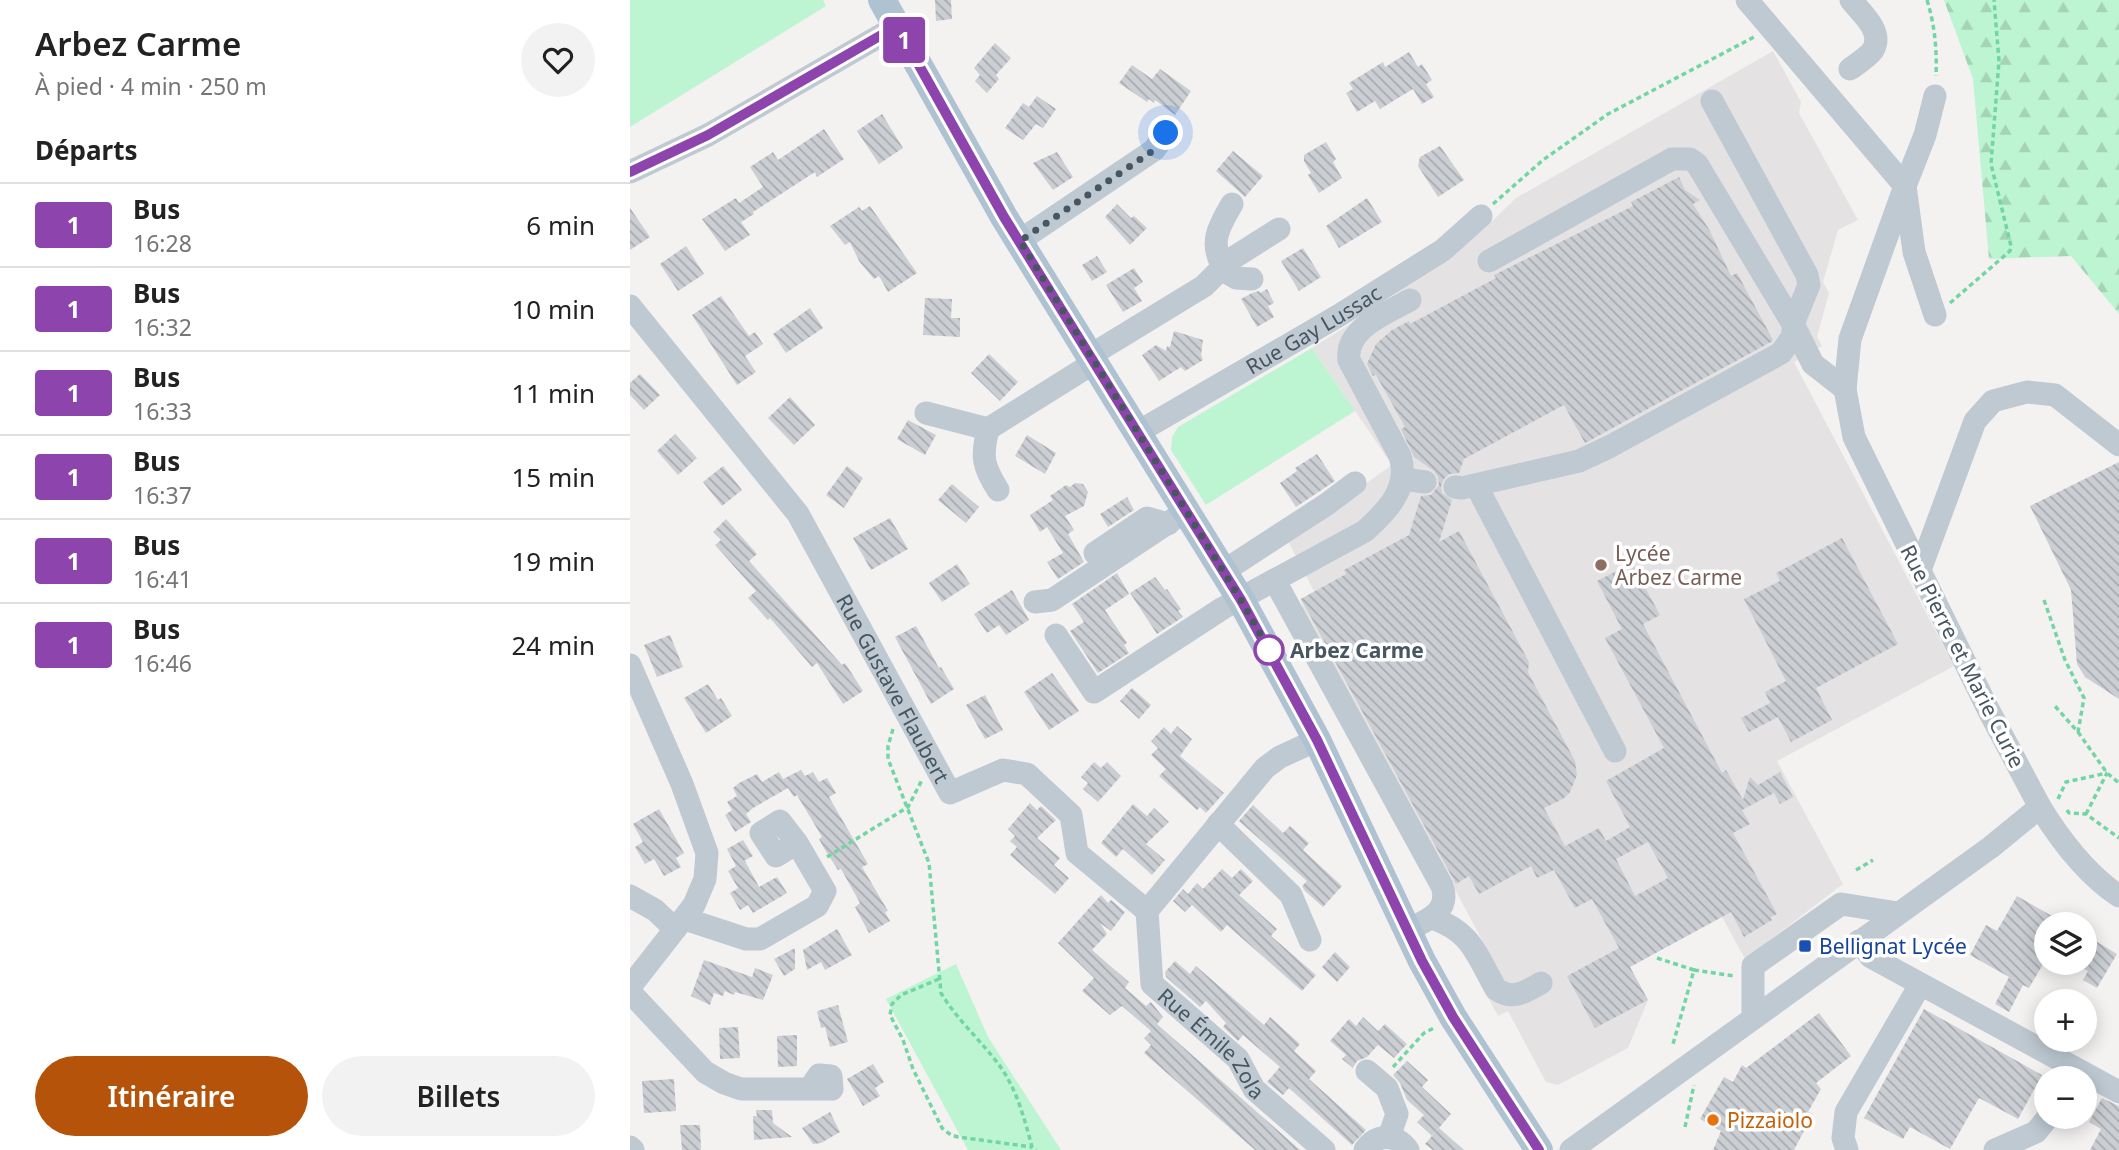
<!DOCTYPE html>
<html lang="fr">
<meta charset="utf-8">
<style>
:root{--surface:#fff;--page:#f2f2f2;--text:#222;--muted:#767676;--line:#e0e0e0;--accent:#b45309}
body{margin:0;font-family:"Noto Sans",sans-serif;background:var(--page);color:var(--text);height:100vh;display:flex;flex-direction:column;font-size:26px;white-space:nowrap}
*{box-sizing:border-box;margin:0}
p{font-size:23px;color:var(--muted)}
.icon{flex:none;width:38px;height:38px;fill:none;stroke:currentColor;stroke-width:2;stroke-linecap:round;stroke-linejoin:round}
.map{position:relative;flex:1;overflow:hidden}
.drawer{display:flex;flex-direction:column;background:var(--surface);width:630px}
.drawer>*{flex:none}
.badge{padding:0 14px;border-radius:5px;font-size:24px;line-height:46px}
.fabs{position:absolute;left:1404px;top:912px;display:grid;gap:14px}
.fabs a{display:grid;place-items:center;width:63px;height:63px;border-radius:50%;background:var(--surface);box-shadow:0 4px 18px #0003;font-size:35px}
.you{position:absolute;width:35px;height:35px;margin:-18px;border:5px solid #fff;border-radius:50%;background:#1a73e8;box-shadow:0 0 0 10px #1a73e833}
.map>.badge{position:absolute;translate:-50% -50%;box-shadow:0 0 0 4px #fff}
h2{padding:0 35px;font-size:26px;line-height:63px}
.round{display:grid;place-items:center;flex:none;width:74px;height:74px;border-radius:37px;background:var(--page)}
.headline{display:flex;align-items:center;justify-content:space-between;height:119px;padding:0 35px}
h1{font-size:33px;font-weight:600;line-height:52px}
.button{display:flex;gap:14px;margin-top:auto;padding:14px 35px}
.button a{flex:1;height:80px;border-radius:42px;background:var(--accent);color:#fff;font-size:28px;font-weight:600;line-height:80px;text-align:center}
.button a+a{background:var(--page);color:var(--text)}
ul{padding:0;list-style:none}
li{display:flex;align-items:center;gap:21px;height:84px;padding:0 35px;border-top:2px solid var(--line)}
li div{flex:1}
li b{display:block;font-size:26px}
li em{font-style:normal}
li .badge{min-width:77px;font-weight:700;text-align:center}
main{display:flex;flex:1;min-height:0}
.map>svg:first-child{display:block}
.education{fill:#e5e2e3}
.green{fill:#bdf4d1}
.forest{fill:url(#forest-firs)}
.building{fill:url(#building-back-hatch);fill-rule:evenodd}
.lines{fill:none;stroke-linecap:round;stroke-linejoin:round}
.path{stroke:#72d6a2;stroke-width:3.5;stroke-dasharray:5 3.5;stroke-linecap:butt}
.minor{stroke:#bec9d2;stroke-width:23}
.major{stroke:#afc2d2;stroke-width:28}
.line-casing{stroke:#fff;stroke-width:16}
.line{stroke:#8e44ad;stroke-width:10}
.walk{stroke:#475661;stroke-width:7;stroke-dasharray:0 12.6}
.education-dot{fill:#8d6e63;stroke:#fff;stroke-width:2.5}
.stop-dot{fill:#fff;stroke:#8e44ad;stroke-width:3.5}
.transit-dot{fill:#1a4fb4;stroke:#fff;stroke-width:2.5}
.food-dot{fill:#e8710a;stroke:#fff;stroke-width:2.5}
.labels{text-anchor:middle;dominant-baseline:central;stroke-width:7;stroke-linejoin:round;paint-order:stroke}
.street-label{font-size:21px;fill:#475661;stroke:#fff}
.education-label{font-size:21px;fill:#785e54;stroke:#fff;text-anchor:start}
.stop-label{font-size:21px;font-weight:bold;fill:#475661;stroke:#fff;text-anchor:start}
.transit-label{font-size:21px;fill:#164399;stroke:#fff;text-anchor:start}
.food-label{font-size:21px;fill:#c56008;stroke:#fff;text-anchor:start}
</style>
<main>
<section class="drawer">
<div class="headline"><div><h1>Arbez Carme</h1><p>À pied · 4 min · 250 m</p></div><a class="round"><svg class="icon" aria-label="heart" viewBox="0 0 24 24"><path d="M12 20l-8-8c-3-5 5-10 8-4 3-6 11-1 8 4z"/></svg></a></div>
<h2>Départs</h2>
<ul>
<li><span class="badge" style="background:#8e44ad;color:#fff">1</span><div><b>Bus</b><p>16:28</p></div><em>6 min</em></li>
<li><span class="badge" style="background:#8e44ad;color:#fff">1</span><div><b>Bus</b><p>16:32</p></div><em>10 min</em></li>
<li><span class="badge" style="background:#8e44ad;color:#fff">1</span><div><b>Bus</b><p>16:33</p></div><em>11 min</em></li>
<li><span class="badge" style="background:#8e44ad;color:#fff">1</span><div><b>Bus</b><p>16:37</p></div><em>15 min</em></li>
<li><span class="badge" style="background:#8e44ad;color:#fff">1</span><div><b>Bus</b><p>16:41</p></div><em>19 min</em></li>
<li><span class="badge" style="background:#8e44ad;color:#fff">1</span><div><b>Bus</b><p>16:46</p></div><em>24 min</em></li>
</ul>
<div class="button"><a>Itinéraire</a><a>Billets</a></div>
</section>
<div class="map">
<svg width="1489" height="1150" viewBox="0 0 1489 1150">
<defs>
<pattern id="forest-firs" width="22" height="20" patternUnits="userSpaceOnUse" patternTransform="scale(1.75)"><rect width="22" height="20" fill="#bdf4d1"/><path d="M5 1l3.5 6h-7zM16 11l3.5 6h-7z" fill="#a4d3b6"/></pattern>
<pattern id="building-back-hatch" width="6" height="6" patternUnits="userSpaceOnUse" patternTransform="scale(1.75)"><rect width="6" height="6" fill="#cbcfd4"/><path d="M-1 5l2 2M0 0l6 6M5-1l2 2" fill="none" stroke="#a7abaf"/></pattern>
</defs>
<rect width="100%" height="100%" fill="#f4f1f1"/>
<path class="education" d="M1143 51 1171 102 1169 113 1228 220 1208 230 1193 282 1199 293 1187 337 1192 346 1164 362 1324 666 1147 761 1213 884 1115 959 1092 917 1000 967 1018 1000 998 1048 928 1085 916 1082 878 1011 868 1016 832 950 852 940 820 880 801 889 653 618 673 607 670 599 684 591 657 539 762 465 682 348 752 304 851 232 886 198Z"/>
<g class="green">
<path d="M0 0H193L196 6 0 127Z"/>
<path d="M682 348 725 411 576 505 541 450 542 437 548 427Z"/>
<path d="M326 964 358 1037 431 1150H338L256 999Z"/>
</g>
<path class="forest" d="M1314 0H1489V314L1441 256 1359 259 1343 79Z"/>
<g class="building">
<path d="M305 0H321L322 19 306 21Z"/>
<path d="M365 43 381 58 366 75 369 79 357 93 345 81 350 75 344 68Z"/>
<path d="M779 52 788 67 792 64 802 80 796 84 804 97 792 104 783 89 750 109 745 101 727 112 716 93 723 89 719 83 753 62 755 67Z"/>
<path d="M502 65 522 79 530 69 561 91 545 115 525 100 524 103 519 99 517 102 489 83Z"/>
<path d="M407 96 426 109 413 128 406 124 393 140 375 128 393 103 399 107Z"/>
<path d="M252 114 273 148 249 164 227 131Z"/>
<path d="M194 129 214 159 187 177 185 172 123 212 124 214 111 222 120 235 95 251 72 219 106 198 109 203 133 187 120 167 143 152 148 160Z"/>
<path d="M696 142 706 159 703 162 712 178 689 193 678 175 681 173 674 161V155Z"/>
<path d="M810 146 834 180 808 197 788 166 790 157Z"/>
<path d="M603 151 633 176 615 197 586 171Z"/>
<path d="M427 152 443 177 423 190 403 163Z"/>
<path d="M1049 177 1055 190 1070 200 1063 204 1080 231 1101 276 1107 273 1143 340 1141 342 955 443 934 405 834 459 829 473 819 474 814 479 811 486 812 493 822 500 809 542 829 531 899 662 898 672 901 678 945 761 947 775 940 792 933 799 914 808 935 846 969 828 976 841 1000 827 976 781 1034 748 975 638 992 629 967 581 1002 563 1030 615 1013 624 1092 773 1096 770 1113 800 1120 777 1128 785 1150 772 1163 797 1150 804 1144 793 1112 810 1120 824 1103 833 1147 914 1141 917 1142 920 1114 937 1101 912 1000 967 1018 1000 965 1028 937 976 989 948 962 899 945 908 924 870 907 878 901 866 849 894 839 876 826 884 671 599 716 574 714 570 779 535 791 496 801 495 809 485 808 477 804 471 784 457 771 429 775 427 746 375 743 376 737 364 746 344 762 330 779 321 780 324 866 278 864 275 1003 206 1001 202ZM1018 842 1038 878 1005 896 986 859Z"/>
<path d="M737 198 752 222 709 248 696 226Z"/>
<path d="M487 204 501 218 504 216 517 228 500 245 475 217Z"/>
<path d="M240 206 287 273 258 292 249 276 244 279 229 261 220 242 215 245 200 226 229 207 232 211Z"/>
<path d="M0 208 20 237 0 250Z"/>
<path d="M56 246 74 274 48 291 30 264Z"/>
<path d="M673 248 691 277 669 291 651 261Z"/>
<path d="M467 256 477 272 462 281 452 265Z"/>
<path d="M504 268 513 282 504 288 512 301 493 312 476 285Z"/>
<path d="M637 289 644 303 638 306 644 317 627 327 611 299 622 293 629 291 630 293Z"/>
<path d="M91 296 119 336 125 332 133 344 115 356 126 372 107 385 62 315Z"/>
<path d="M295 298 322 299 321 318H330V337L293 335Z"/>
<path d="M180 308 193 328 156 353 143 334Z"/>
<path d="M544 331 573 340 571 355 573 360 555 371 551 367 529 381 512 355 526 345 536 351 537 346 540 347Z"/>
<path d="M359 354 388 382 370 401 341 373Z"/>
<path d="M10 374 30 395 14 410 0 395V383Z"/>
<path d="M160 397 185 425 164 445 138 418Z"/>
<path d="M278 420 306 435 295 455 267 439Z"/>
<path d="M45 434 67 458 48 475 27 451Z"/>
<path d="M397 435 426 453 415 474 385 456Z"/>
<path d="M687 454 705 481 666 507 650 483 667 471 665 468Z"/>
<path d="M1489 462V699L1455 677 1447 664 1441 590 1400 506Z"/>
<path d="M93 466 112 490 92 506 73 482Z"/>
<path d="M217 466 233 478 214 508 196 495Z"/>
<path d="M445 483 453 484 458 492 454 506 435 516 444 530 438 534 454 562 428 579 417 562 433 553 417 527 410 532 400 515 423 500 420 496 436 485 440 487Z"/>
<path d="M322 484 349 507 336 523 308 500Z"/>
<path d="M497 497 504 510 478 527 470 514Z"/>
<path d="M260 518 278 549 241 570 223 538Z"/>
<path d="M96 519 127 554 119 561 212 665 215 663 233 691 213 704 187 663 182 667 140 618 138 620 118 598 126 591 85 545 91 540 83 532Z"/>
<path d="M1212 538 1268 644 1186 688 1202 720 1161 742 1148 717 1119 732 1111 718 1140 703 1135 692 1156 681 1114 599 1150 581 1146 573Z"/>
<path d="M327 564 340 584 312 602 299 583Z"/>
<path d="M487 573 499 594 475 610 497 643 494 645 499 653 468 673 440 631 454 622 442 604Z"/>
<path d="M525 577 535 590 537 589 551 609 548 611 553 617 527 634 500 593Z"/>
<path d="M382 590 399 620 376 635 369 625 357 633 344 614Z"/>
<path d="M286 626 309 668 311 667 324 689 301 704 265 637Z"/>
<path d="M40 635 53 667 27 677 14 645Z"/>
<path d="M422 673 449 711 419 730 394 692Z"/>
<path d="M78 684 88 700 91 698 102 716 76 733 54 698Z"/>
<path d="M502 688 521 705 509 719 490 701Z"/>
<path d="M355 695 373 730 355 739 336 705Z"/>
<path d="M547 726 562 739 550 756 594 793 576 813 570 807 567 810 529 776 536 769 521 755 528 748 521 741 534 727 541 734Z"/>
<path d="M464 762 471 768 477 762 491 776 468 802 453 789 458 783 451 777Z"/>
<path d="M171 770 175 776 183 772 189 782 197 778 206 793 199 797 238 864 232 867 258 911 255 912 260 921 239 933 225 907 230 903 211 869 208 870 195 850 189 839 192 837 167 795 164 797 158 788 123 808 116 814 121 822 105 832 95 815 102 810 97 802 107 796 103 788 109 783 127 774 132 782 149 772 153 779Z"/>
<path d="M400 803 407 810 411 806 426 820 407 838 430 858 424 865 439 878 425 894 380 855 387 847 380 841 385 836 378 829Z"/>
<path d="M503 804 517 816 524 808 539 822 516 844 535 860 522 875 493 849 486 857 471 843Z"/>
<path d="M623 805 653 833 660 826 679 843 673 850 712 886 693 907 675 891 672 886 677 881 609 821Z"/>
<path d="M29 809 54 853 46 858 51 867 34 876 24 859 15 864 5 847 13 842 3 824Z"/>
<path d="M113 840 123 856 112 862 115 861 129 887 147 877 157 893 123 913 118 905 110 910 100 893 108 888 98 871 106 866 97 849Z"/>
<path d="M592 869 602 878 611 869 623 881 609 895 647 929 641 936 686 975 672 991 597 925 591 932 562 905 555 912 543 901 553 889 558 894 567 883 573 889Z"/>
<path d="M471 895 478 903 481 900 495 912 481 931 470 923 477 934 462 950 499 982 495 988 516 1006 521 1002 533 1017 527 1024 670 1150H625L514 1053 521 1045 514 1038 521 1031 492 1006 480 1015 452 991 464 978 428 943Z"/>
<path d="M1387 896 1436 924H1416V959L1399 988 1393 985 1379 1012 1365 1004 1379 977 1340 955 1356 925 1367 931Z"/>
<path d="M207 929 222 955 195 970 191 962 177 970 173 950Z"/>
<path d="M1454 934 1487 954 1467 988 1453 980 1458 971 1454 969Z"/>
<path d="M165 948V969L154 976 144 959Z"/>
<path d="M705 952 720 967 707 982 692 967Z"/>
<path d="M74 960 122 977 125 968 143 975 133 1000 105 992 104 995 95 991 93 996 84 993 80 1005 61 996Z"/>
<path d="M545 961 560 974 566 966 634 1025 640 1017 670 1044 664 1051 686 1071 679 1079 736 1130 722 1145 659 1088 653 1095 637 1082 650 1067 613 1035 608 1041 593 1027 596 1023 576 1001 570 1007 536 977 535 972Z"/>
<path d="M208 1005 218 1042 200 1047 195 1027 191 1028 187 1011Z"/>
<path d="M1294 1009 1412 1075 1388 1119 1349 1098 1320 1149 1280 1127 1273 1139 1234 1118Z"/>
<path d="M1189 1013 1221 1056 1186 1083 1191 1089 1178 1112 1183 1114 1164 1150H1083L1091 1131 1070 1119 1094 1077 1103 1082 1112 1065 1116 1068Z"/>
<path d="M733 1017 748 1031 755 1024 777 1044 764 1058 748 1045 737 1057 727 1061 723 1068 712 1059 716 1055 700 1041 719 1019 726 1026Z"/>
<path d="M108 1027 110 1058 90 1059 89 1028Z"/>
<path d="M167 1035V1066L148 1067 147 1036Z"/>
<path d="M777 1061 798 1080 792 1087 821 1114 802 1136 787 1122 794 1115 777 1100 770 1083 763 1075Z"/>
<path d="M243 1064 254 1082 245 1088 250 1096 233 1106 217 1079Z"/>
<path d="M44 1079 46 1111 14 1113 12 1081Z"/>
<path d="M1472 1098 1489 1106V1150H1460L1471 1129 1459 1122Z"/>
<path d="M126 1110H142L143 1123 162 1137 124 1140 123 1116H127Z"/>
<path d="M200 1112 210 1132 191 1143 183 1144 172 1128Z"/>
<path d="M50 1125H70L71 1150H52Z"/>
<path d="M809 1128 834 1150H803L795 1144Z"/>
</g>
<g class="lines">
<g class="path">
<path d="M1297 0C1305 26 1307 50 1306 76"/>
<path d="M863 204 913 160 978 114 1124 37"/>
<path d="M1320 303 1380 251 1381 246 1361 164 1369 61 1364 0"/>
<path d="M1414 600 1435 660 1454 698 1448 732 1424 705"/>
<path d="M263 729 258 746V759L299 863 311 993C326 1018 348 1038 366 1061 386 1086 394 1117 402 1147L406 1150"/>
<path d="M1448 732 1477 773 1489 783"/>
<path d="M1428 799 1436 782 1477 773"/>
<path d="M1437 810 1439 813 1456 814 1489 838"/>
<path d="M1456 814 1477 773"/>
<path d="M197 857 278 807 292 780"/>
<path d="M1226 870 1243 860"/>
<path d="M1027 958 1064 970 1043 1044"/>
<path d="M1064 970 1104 976"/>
<path d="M309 979 271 995 262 1004 260 1015 273 1040 283 1069 312 1128 321 1135 328 1137 402 1147"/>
<path d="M763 1067 794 1033 806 1027"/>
<path d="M1055 1127 1064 1085"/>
</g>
<g class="minor">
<path d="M1220 69C1227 64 1238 57 1243 50 1254 31 1231 13 1221 0"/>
<path d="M1082 101 1177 275 1179 285 1163 324 1183 364 1215 389"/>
<path d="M0 172 78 135 267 26"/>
<path d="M389 241 524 150 536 133"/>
<path d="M592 265 649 229"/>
<path d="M591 269 606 278 622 279"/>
<path id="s1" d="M0 306 168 514 320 793 373 770 397 774 441 815 447 853 517 911 635 768 650 757 687 740"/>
<path d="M1305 315 1284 252 1275 186 1295 135 1305 96"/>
<path d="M461 355 574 286 591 269 592 265C579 241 590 225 602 204"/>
<path d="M296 413 358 429C351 457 353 466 368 490"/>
<path d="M358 429 465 362"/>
<path id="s2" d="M508 432 708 316 813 250 851 216"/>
<path d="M773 479 795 482"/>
<path d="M846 485 985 751"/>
<path d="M825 487 832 488 949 461 979 447 1151 353 1163 336V324L1067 164 1060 159H1042L859 261"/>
<path d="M465 553 517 518 538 524"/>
<path d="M1290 570 1345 421 1363 401 1397 392 1425 395 1489 445"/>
<path d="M594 571 697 504 725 483"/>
<path d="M645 581 812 886C821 912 796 921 777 930"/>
<path d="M405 602 422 600 556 511"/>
<path d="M426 635 464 692 593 608 735 531C757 511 780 488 770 456L719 360C715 328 757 313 780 300"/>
<path d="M0 665 52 784 77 853 75 879 64 905 0 987"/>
<path d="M1410 807C1431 841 1456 874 1489 896"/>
<path d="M588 824 661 895 680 940"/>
<path d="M0 896 25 910 45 929"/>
<path id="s3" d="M517 911 522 984 608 1059 624 1089 694 1150"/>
<path d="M802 918C842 932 846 954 866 989 883 1001 895 992 911 983"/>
<path d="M55 919 116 939H130L187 906 195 891 167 843 150 821 131 833 146 856 167 843"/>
<path d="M1229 941 1241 957 1489 1092"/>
<path d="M0 992 75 1072 94 1083 111 1089H202L201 1076 189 1075 180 1088"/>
<path d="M1123 1018V966L1211 904 1268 913"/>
<path d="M737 1071 757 1088 767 1114 759 1137"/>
<path d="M0 1147 3 1150"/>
<path d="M735 1150C747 1133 767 1134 778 1150"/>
<path d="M941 1150 1361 847 1410 807 1359 711 1224 437 1215 389 1220 339 1275 186 1117 0"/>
<path d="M1217 1150 1213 1138 1216 1112 1290 985"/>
<path d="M1365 1150 1406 1132 1419 1116"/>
</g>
<path class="major" d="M252 0 374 217 611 600 687 740 792 961 823 1017 909 1150"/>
</g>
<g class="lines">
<defs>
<path id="line" d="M0 172 78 135 267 26 374 217 611 600 687 740 792 961 823 1017 909 1150"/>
</defs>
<use href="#line" class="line-casing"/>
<use href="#line" class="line"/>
<path class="walk" d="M536 133 524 150 390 241 611 600 639 650"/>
</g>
<circle class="education-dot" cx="971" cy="565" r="7"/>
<circle class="stop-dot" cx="639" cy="650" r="14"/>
<rect class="transit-dot" x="1168" y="939" width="14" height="14" rx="3.5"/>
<circle class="food-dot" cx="1083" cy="1120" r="7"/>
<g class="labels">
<g class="street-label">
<text stroke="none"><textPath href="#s2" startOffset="203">Rue Gay Lussac</textPath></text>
<text transform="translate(1333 656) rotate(63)">Rue Pierre et Marie Curie</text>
<text stroke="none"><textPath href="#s1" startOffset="466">Rue Gustave Flaubert</textPath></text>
<text stroke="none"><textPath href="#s3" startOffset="158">Rue Émile Zola</textPath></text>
</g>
<g class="education-label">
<text x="985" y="553">Lycée<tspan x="985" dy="24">Arbez Carme</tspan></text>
</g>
<g class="stop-label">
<text x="660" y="650">Arbez Carme</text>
</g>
<g class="transit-label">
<text x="1189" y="946">Bellignat Lycée</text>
</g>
<g class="food-label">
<text x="1097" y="1120">Pizzaiolo</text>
</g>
</g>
</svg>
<div class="fabs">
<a><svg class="icon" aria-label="layers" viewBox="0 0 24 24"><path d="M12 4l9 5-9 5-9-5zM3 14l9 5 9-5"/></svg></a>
<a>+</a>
<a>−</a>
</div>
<div class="you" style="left:536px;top:133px"></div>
<b class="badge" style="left:274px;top:40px;background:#8e44ad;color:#fff">1</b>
</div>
</main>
